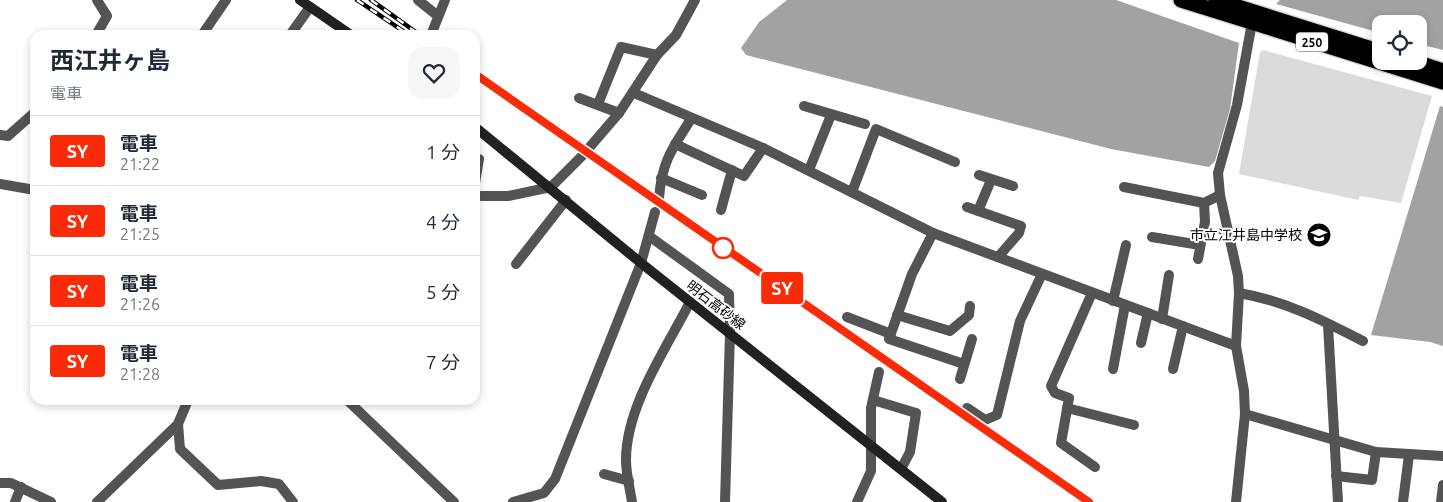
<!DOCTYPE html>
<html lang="ja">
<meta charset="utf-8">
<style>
:root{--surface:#fff;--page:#f6f6f7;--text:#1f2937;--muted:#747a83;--line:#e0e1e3}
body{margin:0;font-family:Ubuntu,"Noto Sans JP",sans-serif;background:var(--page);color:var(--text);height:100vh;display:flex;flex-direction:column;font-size:19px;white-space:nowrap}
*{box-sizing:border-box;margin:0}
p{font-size:16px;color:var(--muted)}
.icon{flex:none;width:28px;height:28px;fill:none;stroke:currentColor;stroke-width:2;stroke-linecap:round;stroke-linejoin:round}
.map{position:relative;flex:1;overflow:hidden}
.sheet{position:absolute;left:30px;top:30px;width:450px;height:375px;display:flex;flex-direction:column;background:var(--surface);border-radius:15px;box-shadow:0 2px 8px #0003}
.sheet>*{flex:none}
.badge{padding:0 10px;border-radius:4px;font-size:18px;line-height:32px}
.fabs{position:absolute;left:1372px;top:15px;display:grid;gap:10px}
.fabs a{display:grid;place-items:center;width:55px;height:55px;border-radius:10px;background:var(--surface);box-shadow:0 2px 8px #0003;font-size:25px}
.map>.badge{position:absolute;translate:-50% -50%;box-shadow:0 0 0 2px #fff}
.round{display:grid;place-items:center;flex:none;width:52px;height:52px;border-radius:15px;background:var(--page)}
.summary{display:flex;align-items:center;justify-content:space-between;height:85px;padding:0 20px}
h1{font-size:24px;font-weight:700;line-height:38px}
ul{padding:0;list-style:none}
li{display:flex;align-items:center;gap:15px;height:70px;padding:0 20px;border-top:1px solid var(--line)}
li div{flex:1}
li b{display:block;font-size:19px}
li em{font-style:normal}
li .badge{min-width:55px;font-weight:700;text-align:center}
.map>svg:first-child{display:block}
.green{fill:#dbdbdb}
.water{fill:#a2a2a2}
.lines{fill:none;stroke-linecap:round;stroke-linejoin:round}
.highway-casing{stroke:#dbdbdb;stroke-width:18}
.street{stroke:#545454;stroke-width:10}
.secondary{stroke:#212121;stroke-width:10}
.highway{stroke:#000;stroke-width:15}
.rail-casing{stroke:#000;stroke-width:4.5}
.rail{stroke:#fff;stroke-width:2.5;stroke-dasharray:8;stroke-linecap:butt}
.line-casing{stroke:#fff;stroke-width:11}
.line{stroke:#fa2b08;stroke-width:8}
.stop-dot{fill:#fff;stroke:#fa2b08;stroke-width:2.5}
.labels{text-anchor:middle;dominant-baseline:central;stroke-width:4;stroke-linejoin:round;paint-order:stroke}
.shield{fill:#fff;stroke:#4c4c4c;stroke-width:1}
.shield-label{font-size:12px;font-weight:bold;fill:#000}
.poi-label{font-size:14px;fill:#000;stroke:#fff;text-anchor:end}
.street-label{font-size:14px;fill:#000;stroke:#fff}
</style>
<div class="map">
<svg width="1443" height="502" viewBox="0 0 1443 502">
<rect width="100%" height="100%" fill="#fff"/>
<path class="green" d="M1263 50 1432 96 1401 203 1360 196 1358 200 1239 174 1260 52Z"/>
<g class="water">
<path d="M787 0H1116L1239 43 1230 109 1215 161 1209 167 1111 149 746 55 741 48 759 22Z"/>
<path d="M1280 0H1443V50L1419 44V24H1381V33L1276 4Z"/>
<path d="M1440 106 1443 107V346L1430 342 1371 335Z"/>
</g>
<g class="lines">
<defs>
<g id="highway">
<path d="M1181 0 1443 82"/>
<path d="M1216 0 1381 52"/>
<path d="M1412 61 1443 71"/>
</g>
</defs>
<use href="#highway" class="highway-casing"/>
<g class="street">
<path d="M418 0 438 16"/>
<path d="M96 35 107 16 97 0"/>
<path d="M202 35 226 0"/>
<path d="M290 35 310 7"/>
<path d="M431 35 445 0"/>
<path d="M634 93 763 148 933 233 1236 346"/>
<path d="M579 98 619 113"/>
<path d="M598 104 621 47 657 55"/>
<path d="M804 106 865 124"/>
<path d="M0 135 8 136 35 112"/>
<path d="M675 144 744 176 763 148"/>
<path d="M475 158 479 159 475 183"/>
<path d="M809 170 831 115"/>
<path d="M979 175 1013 186"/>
<path d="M661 178 702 195"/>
<path d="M0 184 35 190"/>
<path d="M1124 187 1204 203 1220 195"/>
<path d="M852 192 876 129 955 162"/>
<path d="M475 196H508L551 187 582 156 619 113 657 55 676 35 695 0"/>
<path d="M659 198C662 161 672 149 691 119"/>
<path d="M967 207 1021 226 1019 233 998 257"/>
<path d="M721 210 732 170"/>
<path d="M978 211 991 180"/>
<path d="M933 233 912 274 889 339 964 364"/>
<path d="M649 236 729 294 730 333 725 502"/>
<path d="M1152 237 1200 245"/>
<path d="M1198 259 1205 222 1204 203"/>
<path d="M516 264 566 200"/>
<path d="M1092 293 1051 386 1055 393 1069 398 1061 443 1095 467"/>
<path d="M1239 293C1286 301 1322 320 1363 341"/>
<path d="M1113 301 1126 245"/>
<path d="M897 315 950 331 969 315 970 306"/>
<path d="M847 317 891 334"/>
<path d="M1162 319 1169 275"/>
<path d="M1328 325 1338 502"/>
<path d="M1141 343 1148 313"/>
<path d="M1113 369 1125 305"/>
<path d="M1173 369 1183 326"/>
<path d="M960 379 972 339"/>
<path d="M347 400 454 502"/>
<path d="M873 400 916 413 910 452 901 469"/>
<path d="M967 408 985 420 997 415 1020 321 1042 274"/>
<path d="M1067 408 1134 425"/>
<path d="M1245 414 1376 452 1443 456"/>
<path d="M178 424 180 449 218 485 261 481 279 484 293 502"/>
<path d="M604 474 629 481"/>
<path d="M1336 476 1372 480 1376 452"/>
<path d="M0 483H11L51 502"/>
<path d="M15 502 21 487"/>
<path d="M97 502 178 424 188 400"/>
<path d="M513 502 544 493 555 479 641 263 655 212"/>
<path d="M632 502C630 489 626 474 626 460 626 406 666 349 690 302"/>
<path d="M857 502 871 471V408L879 372"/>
<path d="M1236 502 1245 414 1244 391 1236 346 1239 293 1238 276 1220 195 1218 173 1237 105 1253 17"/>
<path d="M1403 502 1409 455"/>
<path d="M1441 502 1443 485"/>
</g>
<g class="secondary">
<path d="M300 0 351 35"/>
<path d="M475 127 641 263 942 502"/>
</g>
<use href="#highway" class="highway"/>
<defs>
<g id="rail">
<path d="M357 0 409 35"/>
<path d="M371 0 420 35"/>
<path d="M475 74 1089 502"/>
</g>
</defs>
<use href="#rail" class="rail-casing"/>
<use href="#rail" class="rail"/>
</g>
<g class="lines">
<defs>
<path id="line" d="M475 74 1089 502"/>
</defs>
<use href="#line" class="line-casing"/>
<use href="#line" class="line"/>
</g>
<defs>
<symbol id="school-disc" viewBox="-11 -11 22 22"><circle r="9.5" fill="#000" stroke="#fff"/><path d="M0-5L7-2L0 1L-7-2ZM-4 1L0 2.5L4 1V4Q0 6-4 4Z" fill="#fff"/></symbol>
</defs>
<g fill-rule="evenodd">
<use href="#school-disc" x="1305" y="221" width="28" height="28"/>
</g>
<circle class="stop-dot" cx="723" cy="248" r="10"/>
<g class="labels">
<rect class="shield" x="1296" y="32.5" width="32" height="19" rx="4"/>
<g class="shield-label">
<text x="1312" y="42">250</text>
</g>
<g class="poi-label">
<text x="1302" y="235">市立江井島中学校</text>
</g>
<g class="street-label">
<text transform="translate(716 305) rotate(38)">明石高砂線</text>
</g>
</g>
</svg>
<div class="fabs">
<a><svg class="icon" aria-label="locate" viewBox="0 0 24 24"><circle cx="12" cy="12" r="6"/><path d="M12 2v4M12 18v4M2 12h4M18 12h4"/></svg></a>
</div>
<b class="badge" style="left:782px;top:288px;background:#fa2b08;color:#fff">SY</b>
<section class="sheet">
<div class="summary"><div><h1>西江井ヶ島</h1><p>電車</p></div><a class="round"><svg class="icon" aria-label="heart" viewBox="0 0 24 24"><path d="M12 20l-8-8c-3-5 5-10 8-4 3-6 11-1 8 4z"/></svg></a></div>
<ul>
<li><span class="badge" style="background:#fa2b08;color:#fff">SY</span><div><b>電車</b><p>21:22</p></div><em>1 分</em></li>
<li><span class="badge" style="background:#fa2b08;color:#fff">SY</span><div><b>電車</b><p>21:25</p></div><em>4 分</em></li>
<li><span class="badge" style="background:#fa2b08;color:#fff">SY</span><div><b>電車</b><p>21:26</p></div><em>5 分</em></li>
<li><span class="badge" style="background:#fa2b08;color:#fff">SY</span><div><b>電車</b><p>21:28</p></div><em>7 分</em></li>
</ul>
</section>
</div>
